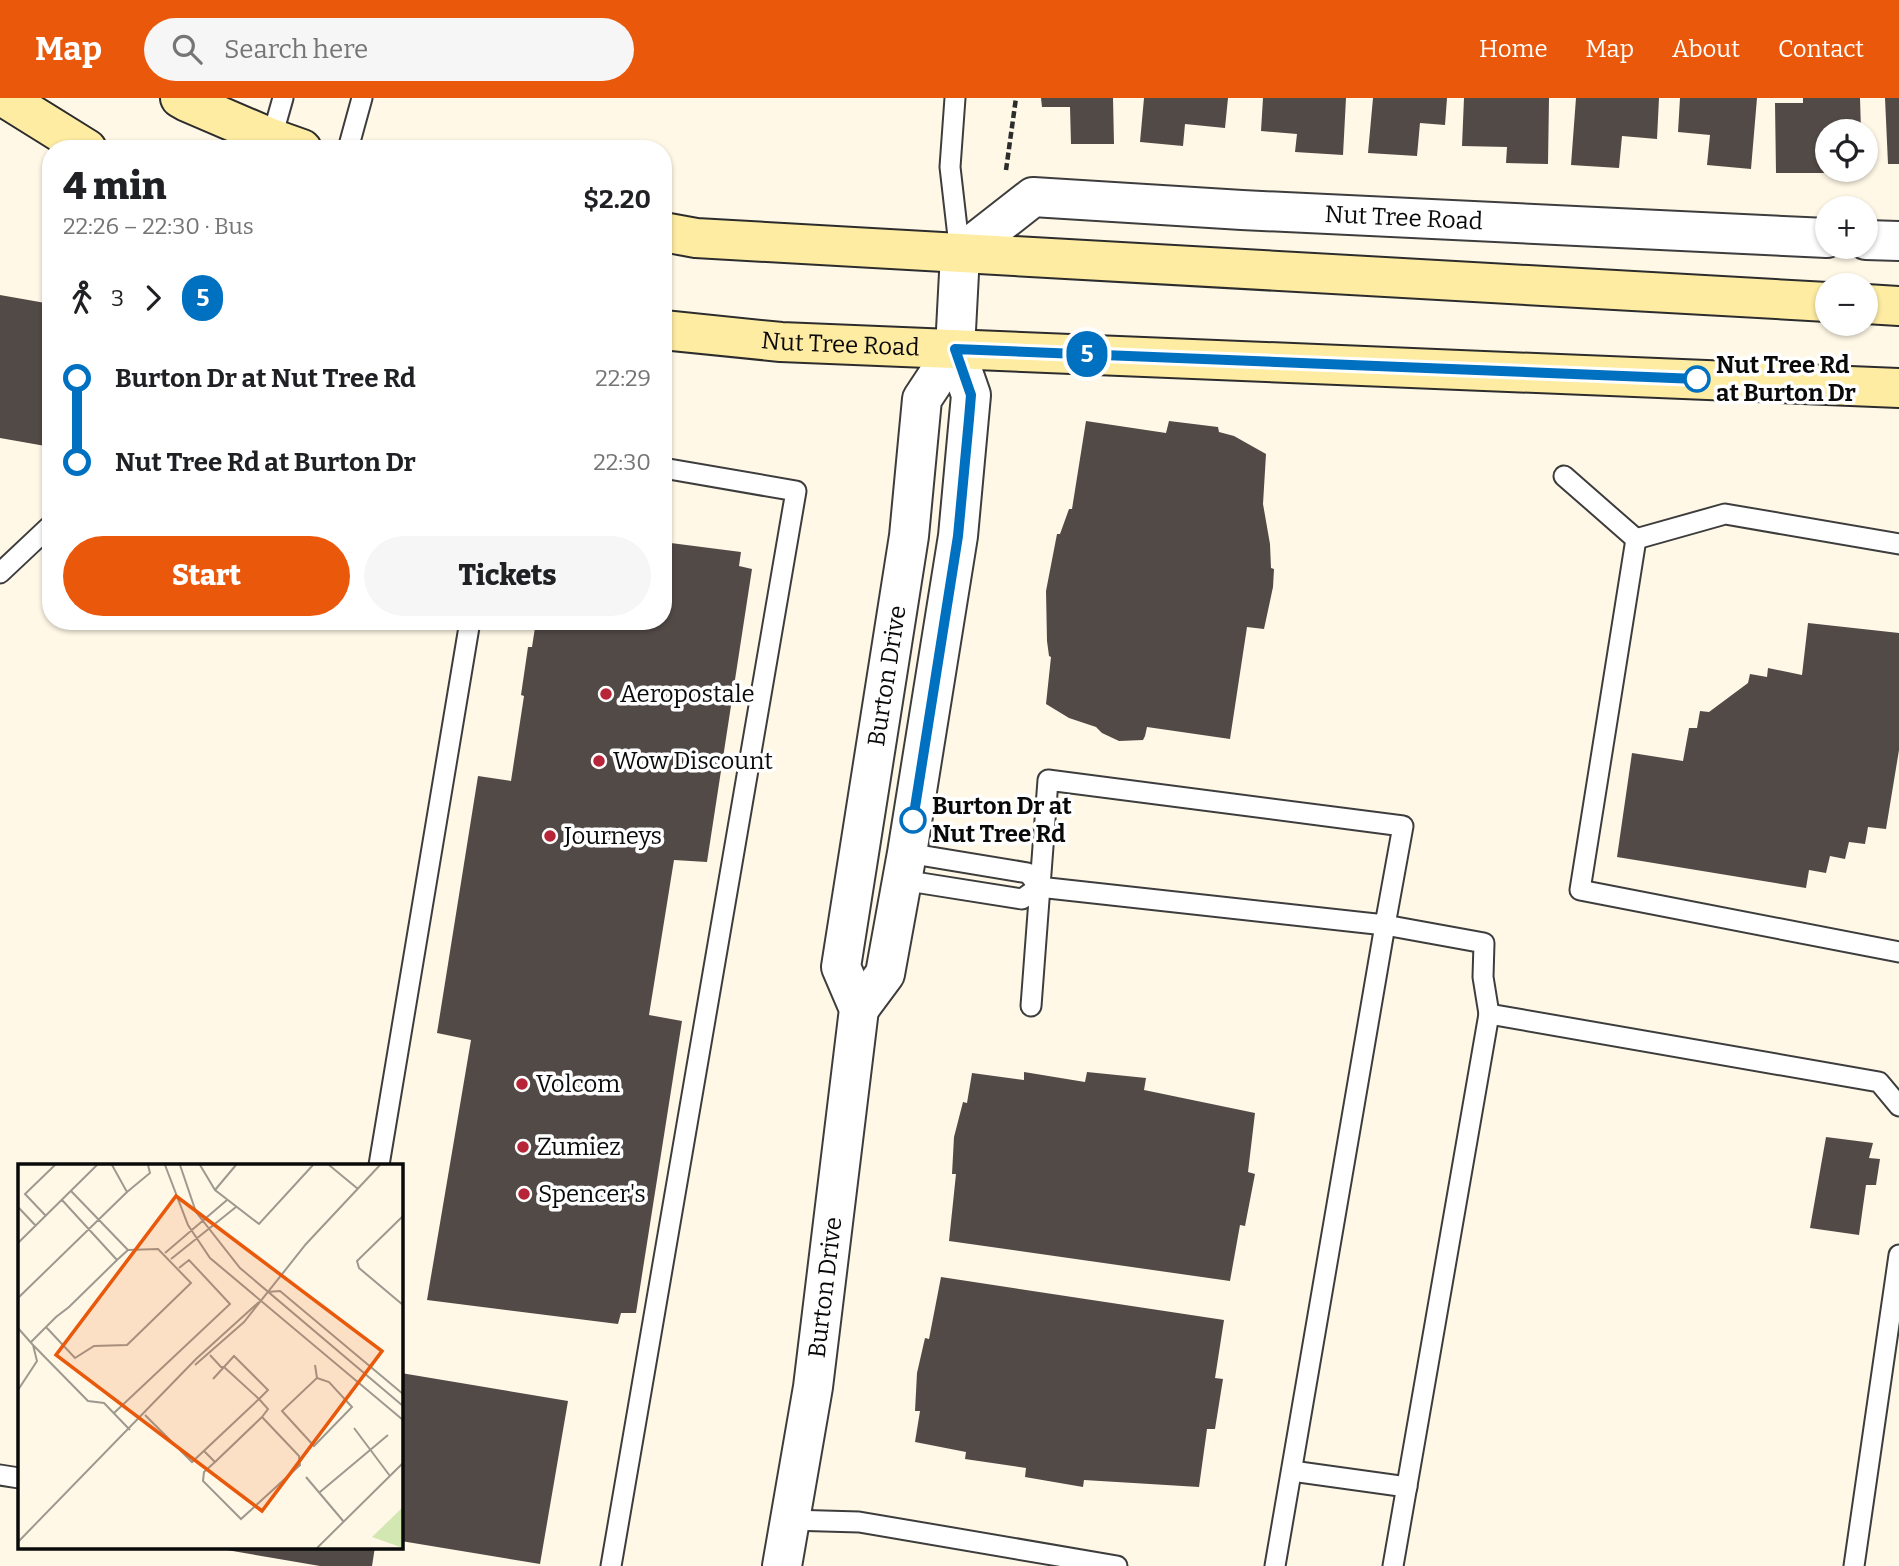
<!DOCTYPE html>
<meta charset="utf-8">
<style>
:root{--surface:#fff;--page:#f6f6f6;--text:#202124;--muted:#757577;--accent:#ea580c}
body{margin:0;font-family:Bitter,serif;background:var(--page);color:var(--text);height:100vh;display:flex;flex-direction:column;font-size:26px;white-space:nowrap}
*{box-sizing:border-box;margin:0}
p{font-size:23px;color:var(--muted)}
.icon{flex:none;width:38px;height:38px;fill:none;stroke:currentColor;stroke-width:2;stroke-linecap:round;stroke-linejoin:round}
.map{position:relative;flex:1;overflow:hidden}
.sheet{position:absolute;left:42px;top:42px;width:630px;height:490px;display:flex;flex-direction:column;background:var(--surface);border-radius:28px;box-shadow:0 2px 5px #0004}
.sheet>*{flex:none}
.badge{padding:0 14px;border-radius:23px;font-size:24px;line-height:46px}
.controls{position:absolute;left:1815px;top:21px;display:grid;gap:14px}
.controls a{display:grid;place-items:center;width:63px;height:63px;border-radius:50%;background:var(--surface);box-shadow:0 2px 5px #0004;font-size:35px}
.map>.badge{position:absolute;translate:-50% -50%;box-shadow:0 0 0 4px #fff}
.legs{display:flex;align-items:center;gap:10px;height:77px;padding:0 21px;font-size:23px}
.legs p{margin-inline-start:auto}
.headline{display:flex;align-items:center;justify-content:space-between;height:119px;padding:0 21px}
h1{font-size:38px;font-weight:800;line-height:52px}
.button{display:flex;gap:14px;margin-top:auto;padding:14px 21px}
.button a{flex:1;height:80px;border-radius:42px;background:var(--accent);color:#fff;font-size:28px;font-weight:800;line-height:80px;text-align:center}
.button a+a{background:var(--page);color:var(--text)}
ul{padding:0 21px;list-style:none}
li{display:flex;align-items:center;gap:24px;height:84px;font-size:26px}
li i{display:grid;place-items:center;width:10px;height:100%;margin:0 9px;background:currentColor}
li i::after{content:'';width:18px;height:18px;margin:-9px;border:5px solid;border-radius:50%;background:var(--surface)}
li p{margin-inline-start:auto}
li:first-child i{background:linear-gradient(#0000 50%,currentColor 0)}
li:last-child i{background:linear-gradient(currentColor 50%,#0000 0)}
header{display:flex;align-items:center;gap:42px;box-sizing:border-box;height:98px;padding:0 35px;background:var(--accent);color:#fff}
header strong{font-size:33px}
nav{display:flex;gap:38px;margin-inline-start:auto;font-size:24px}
.search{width:490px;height:63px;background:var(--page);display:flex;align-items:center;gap:18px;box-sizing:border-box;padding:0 24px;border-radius:38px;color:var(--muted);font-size:26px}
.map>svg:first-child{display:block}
.building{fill:#524a47}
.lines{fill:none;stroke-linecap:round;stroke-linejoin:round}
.service-casing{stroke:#3d3d3d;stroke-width:23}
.minor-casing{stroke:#3d3d3d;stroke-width:42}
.tertiary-casing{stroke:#3d3d3d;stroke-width:42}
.secondary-casing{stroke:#2c2c2c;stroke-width:42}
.path{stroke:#2c2c2c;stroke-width:4.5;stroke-dasharray:7 3.5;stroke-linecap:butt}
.service{stroke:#fff;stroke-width:19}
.minor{stroke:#fff;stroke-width:38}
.tertiary{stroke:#fff;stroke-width:38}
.secondary{stroke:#feeca3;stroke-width:38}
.line-1-casing{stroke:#fff;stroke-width:16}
.line-1{stroke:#0070c0;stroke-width:10}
.stop-1-dot{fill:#fff;stroke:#0070c0;stroke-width:3.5}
.poi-dot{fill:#b72539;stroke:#fff;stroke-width:2.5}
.labels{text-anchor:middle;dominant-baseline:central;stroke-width:7;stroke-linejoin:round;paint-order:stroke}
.street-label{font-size:24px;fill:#0a0a0a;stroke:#fff}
.stop-label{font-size:24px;font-weight:bold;fill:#0a0a0a;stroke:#fff;text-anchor:start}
.poi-label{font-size:24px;fill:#0a0a0a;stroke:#fff;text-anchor:start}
.inset-road{fill:none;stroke:#9d998f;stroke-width:2}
.view{fill:#e8590c;fill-opacity:0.15;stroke:#e8590c;stroke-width:3.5}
.inset-edge{fill:none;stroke:#0a0a0a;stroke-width:3.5}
</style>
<header>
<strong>Map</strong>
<div class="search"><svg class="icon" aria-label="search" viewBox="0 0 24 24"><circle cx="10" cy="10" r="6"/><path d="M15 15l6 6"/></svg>Search here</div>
<nav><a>Home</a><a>Map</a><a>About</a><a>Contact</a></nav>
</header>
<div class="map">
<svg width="1899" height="1468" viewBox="0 0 1899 1468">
<rect width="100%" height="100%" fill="#fff8e7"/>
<g class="building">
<path d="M1041 0H1113L1114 46H1071L1070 9H1042Z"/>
<path d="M1144 0H1228L1225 30 1185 26 1183 48 1140 44Z"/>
<path d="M1263 0H1346L1343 57 1295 54 1297 36 1261 33Z"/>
<path d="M1373 0H1447L1445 27 1420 25 1417 58 1368 55Z"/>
<path d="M1464 0H1549L1548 66 1506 65 1507 49 1462 48Z"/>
<path d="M1576 0H1659L1657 41 1622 38 1619 70 1571 67Z"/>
<path d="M1680 0H1757L1751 71 1707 67 1710 37 1678 34Z"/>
<path d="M1803 0H1860L1861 33H1827V72H1834V75H1776L1775 5H1803Z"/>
<path d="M1885 0H1899V66H1888Z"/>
<path d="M0 197 51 206V349L0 340Z"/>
<path d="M1086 323 1166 335 1169 323 1218 329 1219 334 1234 338 1266 356 1263 406 1270 446 1271 470 1274 471 1273 489 1264 531 1247 529 1230 641 1147 629 1145 638 1143 642 1119 643 1102 635 1096 629 1069 620 1046 606 1051 559 1049 558 1047 543 1046 493 1057 436H1060L1069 411H1072Z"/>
<path d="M663 444 741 454 739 468 752 471 707 764 674 762 649 917 682 923 636 1215H621L618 1226 427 1202 471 942 437 935 478 678 511 683 524 598 521 597 528 549H532L536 523H663Z"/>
<path d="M1808 525 1899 535V652L1886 731 1868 729 1865 746 1849 744 1845 761 1830 758 1826 775 1809 772 1806 790 1617 759 1632 655 1683 663 1689 630H1697L1700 613 1709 614 1748 585 1750 576 1767 579 1768 570 1802 577Z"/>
<path d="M1024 974 1085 984 1087 974 1146 980 1144 992 1255 1015 1248 1074 1255 1076 1245 1128 1240 1127 1230 1183 949 1143 956 1076H952L954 1039 963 1004 967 1005 972 975 1024 982Z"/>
<path d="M1826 1039 1873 1045 1869 1060 1880 1061 1876 1087H1866L1859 1137 1810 1130Z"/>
<path d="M941 1179 1224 1222 1215 1280 1223 1281 1215 1331H1207L1199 1389 1084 1382 1083 1389 1025 1379 1026 1370 965 1361 966 1354 915 1344 920 1313H915L917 1275 925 1240 929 1241Z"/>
<path d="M401 1275 568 1303 540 1466 401 1443Z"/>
<path d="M215 1449H375L372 1468H320L215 1450Z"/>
</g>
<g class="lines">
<defs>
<g id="service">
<path d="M955 0 950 69 960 156"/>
<path d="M270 46 283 0"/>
<path d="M348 51 362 0"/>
<path d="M1564 378 1636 441"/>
<path d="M1636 441 1580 792 1899 854"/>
<path d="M1636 441 1725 416 1899 446"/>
<path d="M0 475 51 427"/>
<path d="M907 755 1028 775 1039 789"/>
<path d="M902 782 1022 801 1039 789 1385 827 1403 728 1048 682 1031 908"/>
<path d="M379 1067 470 523"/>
<path d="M1292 1373 1407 1389"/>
<path d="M0 1377 19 1380"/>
<path d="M789 1422 859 1424 1117 1468"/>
<path d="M611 1468 796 393 663 370"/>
<path d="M1275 1468 1385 827 1484 845 1483 879 1489 916"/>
<path d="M1393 1468 1489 916 1879 984 1899 1008"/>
<path d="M1854 1468 1899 1157"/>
</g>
<g id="minor">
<path d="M1866 142 1899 143"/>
<path id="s1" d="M960 156 1033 99 1242 112 1827 140"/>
</g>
<g id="tertiary">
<path d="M859 911 885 876 907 755 958 438 971 297 955 251 960 156"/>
<path id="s2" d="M782 1468 813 1289 859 911 841 869 909 438 922 301 955 251"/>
</g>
<g id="secondary">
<path d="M5 0 87 51"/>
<path d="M180 0 187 4 271 40 302 51"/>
<path d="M663 134 696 140C1073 163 1450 185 1827 204"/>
<path d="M1866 206 1899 208"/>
<path id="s3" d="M663 232 781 244 1899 290"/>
</g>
</defs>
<use href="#service" class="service-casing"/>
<use href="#minor" class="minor-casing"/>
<use href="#tertiary" class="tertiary-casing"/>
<use href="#secondary" class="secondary-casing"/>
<path class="path" d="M1006 72 1016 0"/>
<use href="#service" class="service"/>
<use href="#minor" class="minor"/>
<use href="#tertiary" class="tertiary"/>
<use href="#secondary" class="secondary"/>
</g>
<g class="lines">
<defs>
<path id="line-1" d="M913 722 958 438 969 321 971 297 955 251 1697 281"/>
</defs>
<use href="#line-1" class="line-1-casing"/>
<use href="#line-1" class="line-1"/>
</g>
<g class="stop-1-dot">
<circle cx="1697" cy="281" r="12"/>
<circle cx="913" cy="722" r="12"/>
</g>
<g class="poi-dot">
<circle cx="606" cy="596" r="7"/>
<circle cx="599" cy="663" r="7"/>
<circle cx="550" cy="738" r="7"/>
<circle cx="522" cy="986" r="7"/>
<circle cx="523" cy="1049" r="7"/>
<circle cx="524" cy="1096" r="7"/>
</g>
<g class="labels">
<g class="street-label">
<text stroke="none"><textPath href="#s1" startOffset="464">Nut Tree Road</textPath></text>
<text stroke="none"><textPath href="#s3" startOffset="178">Nut Tree Road</textPath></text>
<text stroke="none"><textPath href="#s2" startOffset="903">Burton Drive</textPath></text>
<text stroke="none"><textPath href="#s2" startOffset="282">Burton Drive</textPath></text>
</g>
<g class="stop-label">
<text x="1716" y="267">Nut Tree Rd<tspan x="1716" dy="28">at Burton Dr</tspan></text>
<text x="932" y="708">Burton Dr at<tspan x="932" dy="28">Nut Tree Rd</tspan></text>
</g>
<g class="poi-label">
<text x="620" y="596">Aeropostale</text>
<text x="613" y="663">Wow Discount</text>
<text x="564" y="738">Journeys</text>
<text x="536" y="986">Volcom</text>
<text x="537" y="1049">Zumiez</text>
<text x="538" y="1096">Spencer's</text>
</g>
</g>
<g transform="translate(18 1066)">
<rect width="385" height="385" fill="#fff8e7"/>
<path d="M385 343V384L354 373Z" fill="#d3e7b3"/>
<path class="inset-road" d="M147 1 170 61 192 94 385 256M162 1 178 48 222 104 385 242M182 1 197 26 241 60 295 1M311 1 340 25M197 26 218 1M53 27 110 86M109 28 132 9 130 1M44 36 99 96M0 43 18 62M28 52 7 30 37 1M385 52 339 97 341 104 385 141M0 79 79 1M147 89 209 36M153 95 218 43M249 128 262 127 385 230M0 134 109 28 94 1M0 164 15 181 19 197 0 226M13 178 38 153 51 143 99 96 110 86 140 85 173 119 109 181 76 182 57 194 28 163M15 181 70 237 86 239 112 266M192 191 203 203H206L241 235 250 226 216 192 206 203 195 215M177 201 226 158 288 80 362 1M297 201 299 214 264 247 296 282 334 243 311 218 299 214M96 249 212 140 171 96 161 104M127 251 174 298 241 235 250 245 244 253M336 264 372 312M186 287 197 298 244 253 281 292 282 301 223 355 185 317 186 308 197 298M288 313 326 358M302 328 370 271M0 378 178 195 241 138M299 384 385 299"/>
<path class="view" d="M158 32 364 187 244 347 38 191Z"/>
<rect width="385" height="385" class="inset-edge"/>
</g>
</svg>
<div class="controls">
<a><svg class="icon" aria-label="locate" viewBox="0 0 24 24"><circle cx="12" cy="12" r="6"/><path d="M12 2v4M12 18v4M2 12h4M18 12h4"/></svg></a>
<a>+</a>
<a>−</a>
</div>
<b class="badge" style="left:1087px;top:256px;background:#0070c0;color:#fff">5</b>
<section class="sheet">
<div class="headline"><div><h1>4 min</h1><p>22:26 – 22:30 · Bus</p></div><b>$2.20</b></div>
<div class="legs"><svg class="icon" aria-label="walk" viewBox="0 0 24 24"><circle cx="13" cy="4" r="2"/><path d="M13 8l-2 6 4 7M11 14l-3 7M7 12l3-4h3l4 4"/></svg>3<svg class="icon" aria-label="forward" viewBox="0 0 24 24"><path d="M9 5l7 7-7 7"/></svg><b class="badge" style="background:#0070c0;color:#fff">5</b></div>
<ul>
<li><i style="color:#0070c0"></i><b>Burton Dr at Nut Tree Rd</b><p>22:29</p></li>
<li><i style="color:#0070c0"></i><b>Nut Tree Rd at Burton Dr</b><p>22:30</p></li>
</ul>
<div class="button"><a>Start</a><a>Tickets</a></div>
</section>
</div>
